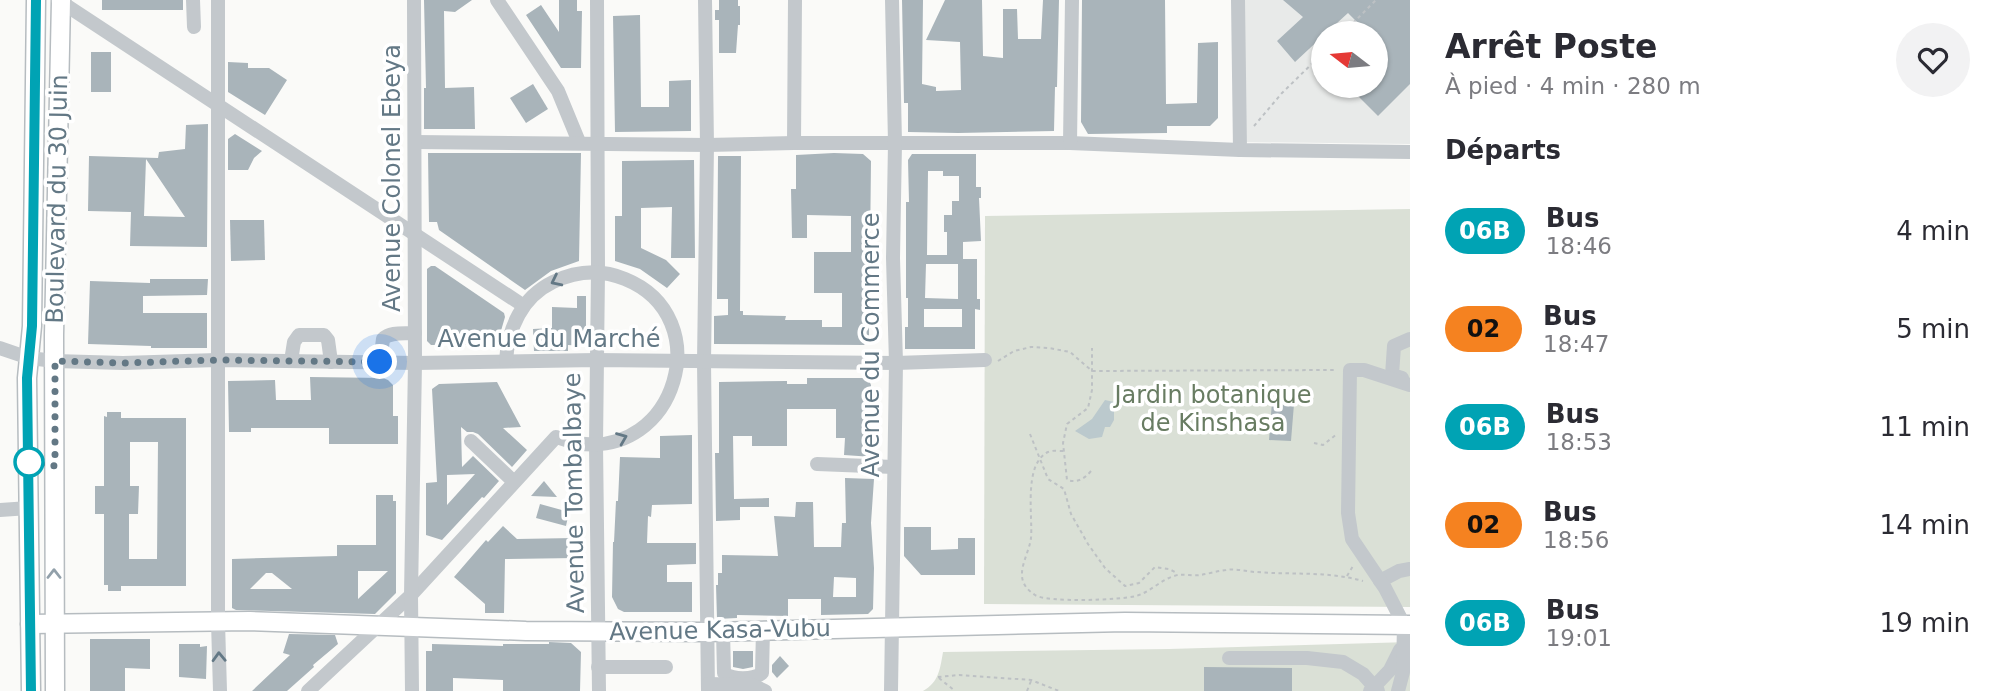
<!DOCTYPE html>
<html lang="fr">
<meta charset="utf-8">
<style>
:root{--surface:#fff;--page:#f2f2f3;--text:#2b2b33;--muted:#7c7c81}
body{margin:0;font-family:"DejaVu Sans",sans-serif;background:var(--page);color:var(--text);height:100vh;display:flex;flex-direction:column;font-size:26px;white-space:nowrap}
*{box-sizing:border-box;margin:0}
p{font-size:23px;color:var(--muted)}
.icon{flex:none;width:38px;height:38px;fill:none;stroke:currentColor;stroke-width:2;stroke-linecap:round;stroke-linejoin:round}
.map{position:relative;flex:1;overflow:hidden}
.drawer{display:flex;flex-direction:column;background:var(--surface);width:595px}
.drawer>*{flex:none}
.badge{padding:0 14px;border-radius:23px;font-size:24px;line-height:46px}
.needle{width:46px;rotate:286deg}
.tools{position:absolute;left:1311px;top:21px;display:grid;gap:14px}
.tools a{display:grid;place-items:center;width:77px;height:77px;border-radius:50%;background:var(--surface);box-shadow:0 2px 5px #0004;font-size:35px}
.you{position:absolute;width:35px;height:35px;margin:-18px;border:5px solid #fff;border-radius:50%;background:#1a73e8;box-shadow:0 0 0 10px #1a73e833}
.map>.badge{position:absolute;translate:-50% -50%;box-shadow:0 0 0 4px #fff}
h2{padding:0 35px;font-size:26px;line-height:63px}
.round{display:grid;place-items:center;flex:none;width:74px;height:74px;border-radius:37px;background:var(--page)}
.overview{display:flex;align-items:center;justify-content:space-between;height:119px;padding:0 35px}
h1{font-size:33px;font-weight:600;line-height:52px}
ul{padding:0;list-style:none}
li{display:flex;align-items:center;gap:21px;height:98px;padding:0 35px}
li div{flex:1}
li b{display:block;font-size:26px}
li em{font-style:normal}
li .badge{min-width:77px;font-weight:700;text-align:center}
main{display:flex;flex:1;min-height:0}
.map>svg:first-child{display:block}
.built{fill:#e8eae9;fill-rule:evenodd}
.green{fill:#dae0d6}
.water{fill:#bbc9cd}
.building{fill:#a9b4ba;fill-rule:evenodd}
.lines{fill:none;stroke-linecap:round;stroke-linejoin:round}
.major-casing{stroke:#b6bcc0;stroke-width:21}
.path{stroke:#bdc1c4;stroke-width:2;stroke-dasharray:3.5 3.5;stroke-linecap:butt}
.minor{stroke:#c3c8cc;stroke-width:14}
.major{stroke:#fff;stroke-width:18}
.oneway{stroke:#637885}
.oneway2{stroke:#92a0aa}
.line-casing{stroke:#fff;stroke-width:16}
.line{stroke:#00a3b4;stroke-width:10}
.walk{stroke:#637885;stroke-width:7;stroke-dasharray:0 12.6}
.stop-dot{fill:#fff;stroke:#00a3b4;stroke-width:3.5}
.labels{text-anchor:middle;dominant-baseline:central;stroke-width:7;stroke-linejoin:round;paint-order:stroke}
.street-label{font-size:24px;fill:#637885;stroke:#fff}
.park-label{font-size:24px;fill:#687c62;stroke:#fff}
</style>
<main>
<div class="map">
<svg width="1410" height="691" viewBox="0 0 1410 691">
<rect width="100%" height="100%" fill="#fafaf8"/>
<path class="built" d="M1238 0H1410V144L1240 142ZM1323 33H1376V86H1323Z"/>
<g class="green">
<path d="M1410 209V607L984 604 985 216Z"/>
<path d="M1410 642V691H923C939 682 940 669 943 652L1169 649Z"/>
</g>
<path class="water" d="M1105 400 1114 402V420L1110 427H1105L1102 437 1089 439 1075 431 1092 419Z"/>
<g class="building">
<rect x="102" y="0" width="81" height="10"/>
<path d="M424 0H472L455 12 444 11 445 88 474 87 475 129H424V88H426Z"/>
<path d="M559 0H577V11H582L581 68H561L526 15 541 5 559 32Z"/>
<path d="M719 0H738V6H740V25H738L736 53H719V20H715V10H719Z"/>
<path d="M902 0H923L922 84 936 87V91L961 90 960 42 926 40 945 0H982L983 56 1003 58V9H1017L1018 39H1041L1043 0H1059L1057 87H1055L1054 131 958 133 908 132V103H904Z"/>
<path d="M1082 0H1165L1166 104 1197 103 1198 43 1218 42V118L1210 126H1167V133L1088 134 1081 122Z"/>
<path d="M1283 0H1410V84L1378 116 1348 86H1376V33H1354L1361 26 1348 13 1326 33H1323V36L1295 62 1277 41 1303 17Z"/>
<path d="M640 15 641 107H669V81L691 80V131L615 132 613 16Z"/>
<rect x="91" y="52" width="20" height="40"/>
<path d="M228 62 248 63V68H269L287 80 265 115 228 92Z"/>
<path d="M533 84 548 109 526 123 510 98Z"/>
<path d="M208 124 207 247 130 246 131 212 88 211 89 156 158 158 159 152 185 149 186 125ZM146 159 185 217 144 216Z"/>
<path d="M235 134 262 151 254 158 248 170H228V139Z"/>
<path d="M428 153H581L579 261 551 271 525 290 439 230 437 222H429Z"/>
<path d="M834 153 863 154 871 161 870 252H872V310H869V339L864 345 714 344V316L728 315V299H717L718 156H741L740 311H743V315L786 316 785 320H822V327H842V293H814V252H851V216L807 215V238H792L791 189H796V155Z"/>
<path d="M912 154H976V187H981V198H979L981 241 963 242V259H977V299H980V310L975 309V349H905V327H908V298H906V202H909L908 160ZM928 171H943V176H959V201H952V215H944V232H947V255H927ZM926 264H958V299L925 298ZM924 309H962V327H924Z"/>
<path d="M694 160 695 258H671L672 207 641 208V248L666 260 680 274 667 288 640 269 615 261V216H622V161Z"/>
<path d="M230 220H264L265 260 231 261Z"/>
<path d="M431 266H435L504 313 505 317 498 341 495 345H431L427 341V269Z"/>
<path d="M150 279H208L207 295 143 296V313H207V348H151V346L88 344 90 281 150 283Z"/>
<path d="M577 296H586V346L568 345V351H534L533 329 552 328V307L577 308Z"/>
<path d="M310 377 383 378 388 380 393 385V416H398V444H329V428H251V432H229L228 381 275 380 276 400H311Z"/>
<path d="M807 378H868L871 385V422L874 423 873 457 844 455 845 438H836V409H787V446H752V436H733L734 499 769 498V507H740V520L716 521 715 453H719V382L787 381V384H807Z"/>
<path d="M497 382 521 427 503 428 527 450 512 467 478 434 473 432H467L461 427 462 467 473 456 499 481 484 498 482 497 442 540 426 535V483L437 482 432 389 439 384ZM475 474 447 505V475Z"/>
<path d="M1272 402 1294 404 1291 441 1269 440Z"/>
<path d="M107 412H121V418H186V586H121V591H108V585H104V514H95V486H104V416L107 417ZM130 442H158L157 559H129V514H138L139 486H130Z"/>
<path d="M692 435V504L652 505 651 517 648 516 647 543H696V564L667 565V582H692V612H624L618 609 612 597 613 542H614L616 501H618L620 457 660 458V436Z"/>
<path d="M845 478 874 479 871 523 874 568 873 609 868 614 821 615V599H788V616L737 615V618L717 619 716 585H718V573H722V555L778 556 774 516 795 517 796 502H813L814 547H841L842 523H846ZM834 577 856 578V597H833Z"/>
<path d="M544 481 557 497 531 496Z"/>
<path d="M376 495H393V501H396V593L375 614 236 610 232 608V559L337 556V545H376ZM358 571H388L358 599ZM266 573H272L292 589H250Z"/>
<path d="M540 504 569 512 566 526 536 518Z"/>
<path d="M503 526 517 539 574 538 575 558 505 559 504 613H485V604L454 577 486 540 488 542Z"/>
<path d="M904 527H931V550L958 549V538H975V575H921L904 556Z"/>
<path d="M289 634 335 635 338 644 313 665 314 667 287 691H252L290 655 283 653Z"/>
<path d="M90 639H150V669L125 668V691H90Z"/>
<path d="M549 642 571 643 581 652 580 691H503V680L453 678V691H426V651H432V644L503 646V644H549Z"/>
<path d="M179 644H200V647L207 646 206 679 179 677Z"/>
<path d="M733 651H753V667L743 669 733 667Z"/>
<path d="M780 656 789 666 777 678 772 672V665Z"/>
<path d="M1204 667 1292 668V691H1204Z"/>
</g>
<g class="lines">
<defs>
<g id="major">
<path d="M30 624 250 621 526 631 708 632 1125 622 1410 625"/>
<path d="M31 691 27 378 32 326 36 0"/>
<path d="M55 691 54 335 61 0"/>
</g>
</defs>
<use href="#major" class="major-casing"/>
<g class="path">
<path d="M1343 33 1376 0"/>
<path d="M1254 126 1282 93 1323 53"/>
<path d="M998 361 1014 351 1031 347 1049 348 1070 352 1092 371 1335 370"/>
<path d="M1030 434 1048 479 1064 489 1071 514 1088 544 1105 568 1125 586 1139 583 1155 567 1169 569 1177 573"/>
<path d="M1314 443 1323 445 1337 434"/>
<path d="M1063 451C1059 451 1052 450 1048 452 1023 464 1033 517 1031 538 1028 559 1010 579 1035 595 1047 603 1120 600 1136 596 1151 592 1162 578 1178 575 1185 574 1193 576 1200 575 1208 574 1217 571 1226 570 1236 568 1247 572 1257 572 1293 575 1328 571 1363 581"/>
<path d="M1091 471C1084 479 1078 483 1067 480L1063 443 1067 424 1088 408 1092 390V348"/>
<path d="M1347 576 1353 566"/>
<path d="M938 677 959 675 1031 680 1059 691"/>
<path d="M939 678 955 691"/>
<path d="M1027 691 1031 681"/>
</g>
<g class="minor">
<path d="M58 0 524 306"/>
<path d="M193 0 194 27"/>
<path d="M218 0V622L220 691"/>
<path d="M497 0 558 91 579 142"/>
<path d="M597 0 598 272 596 444 599 691"/>
<path d="M705 0 707 145 704 362 708 691"/>
<path d="M1238 0 1240 150"/>
<path d="M415 142 707 145 794 143H1070L1240 150 1410 152"/>
<path d="M794 143 795 0"/>
<path d="M1070 143 1072 0"/>
<path d="M0 348 29 358 55 361 123 363 217 360 415 363 596 360 896 363 985 360"/>
<path d="M291 361 294 342 299 335H324L328 340 331 362"/>
<path d="M380 362 383 339C391 331 405 334 415 333"/>
<path d="M1402 378 1392 375 1394 346 1410 339"/>
<path d="M471 441 514 482"/>
<path d="M817 464 894 467"/>
<path d="M0 510 29 508"/>
<path d="M1380 581 1399 571 1410 569"/>
<path d="M723 631 724 673C733 680 753 680 762 673L763 630"/>
<path d="M1229 658H1307L1343 662 1363 674 1378 691"/>
<path d="M598 667H666"/>
<path d="M708 684 752 685 765 691"/>
<path d="M308 691 411 595 556 437C563 439 570 442 577 443 676 460 719 317 625 279 601 269 576 271 553 282 522 297 508 328 506 361"/>
<path d="M412 691 411 595 415 363 414 0"/>
<path d="M891 691 896 363 893 258 895 143 892 0"/>
<path d="M1370 691 1390 670 1400 650"/>
<path d="M1398 691 1403 672 1404 625 1385 588 1352 539 1348 513 1350 370H1364L1410 385"/>
</g>
<use href="#major" class="major"/>
</g>
<defs><path id="oneway-chevron" d="M-2-3.5L2.5 0L-2 3.5" fill="none" stroke-width="1.6" stroke-linecap="round" stroke-linejoin="round" transform="scale(1.75)"/></defs>
<g class="oneway">
<use href="#oneway-chevron" transform="translate(556 281) rotate(154)"/>
<use href="#oneway-chevron" transform="translate(622 438) rotate(-22)"/>
<use href="#oneway-chevron" transform="translate(219 657) rotate(-92)"/>
</g>
<use class="oneway2" href="#oneway-chevron" transform="translate(54 574) rotate(-90)"/>
<g class="lines">
<defs>
<path id="line" d="M31 691 27 378 32 326 36 0"/>
</defs>
<use href="#line" class="line-casing"/>
<use href="#line" class="line"/>
<path class="walk" d="M29 462 55 466V361L123 363 218 360 380 362"/>
</g>
<circle class="stop-dot" cx="29" cy="462" r="14"/>
<g class="labels">
<g class="street-label">
<text transform="translate(392 178) rotate(-90)">Avenue Colonel Ebeya</text>
<text transform="translate(57 199) rotate(-89)">Boulevard du 30 Juin</text>
<text x="549" y="339">Avenue du Marché</text>
<text transform="translate(871 345) rotate(-90)">Avenue du Commerce</text>
<text transform="translate(574 493) rotate(-91)">Avenue Tombalbaye</text>
<text transform="translate(720 630) rotate(-1)">Avenue Kasa-Vubu</text>
</g>
<g class="park-label">
<text x="1213" y="395">Jardin botanique<tspan x="1213" dy="28">de Kinshasa</tspan></text>
</g>
</g>
</svg>
<div class="tools">
<a><svg class="needle" viewBox="-14 -14 28 28"><path d="M0-13l5 13h-10z" fill="#e53935"/><path d="M0 13l5-13h-10z" fill="#7c7c81"/></svg></a>
</div>
<div class="you" style="left:380px;top:362px"></div>
</div>
<section class="drawer">
<div class="overview"><div><h1>Arrêt Poste</h1><p>À pied · 4 min · 280 m</p></div><a class="round"><svg class="icon" aria-label="heart" viewBox="0 0 24 24"><path d="M12 20l-8-8c-3-5 5-10 8-4 3-6 11-1 8 4z"/></svg></a></div>
<h2>Départs</h2>
<ul>
<li><span class="badge" style="background:#00a3b4;color:#fff">06B</span><div><b>Bus</b><p>18:46</p></div><em>4 min</em></li>
<li><span class="badge" style="background:#f58220;color:#111">02</span><div><b>Bus</b><p>18:47</p></div><em>5 min</em></li>
<li><span class="badge" style="background:#00a3b4;color:#fff">06B</span><div><b>Bus</b><p>18:53</p></div><em>11 min</em></li>
<li><span class="badge" style="background:#f58220;color:#111">02</span><div><b>Bus</b><p>18:56</p></div><em>14 min</em></li>
<li><span class="badge" style="background:#00a3b4;color:#fff">06B</span><div><b>Bus</b><p>19:01</p></div><em>19 min</em></li>
</ul>
</section>
</main>
